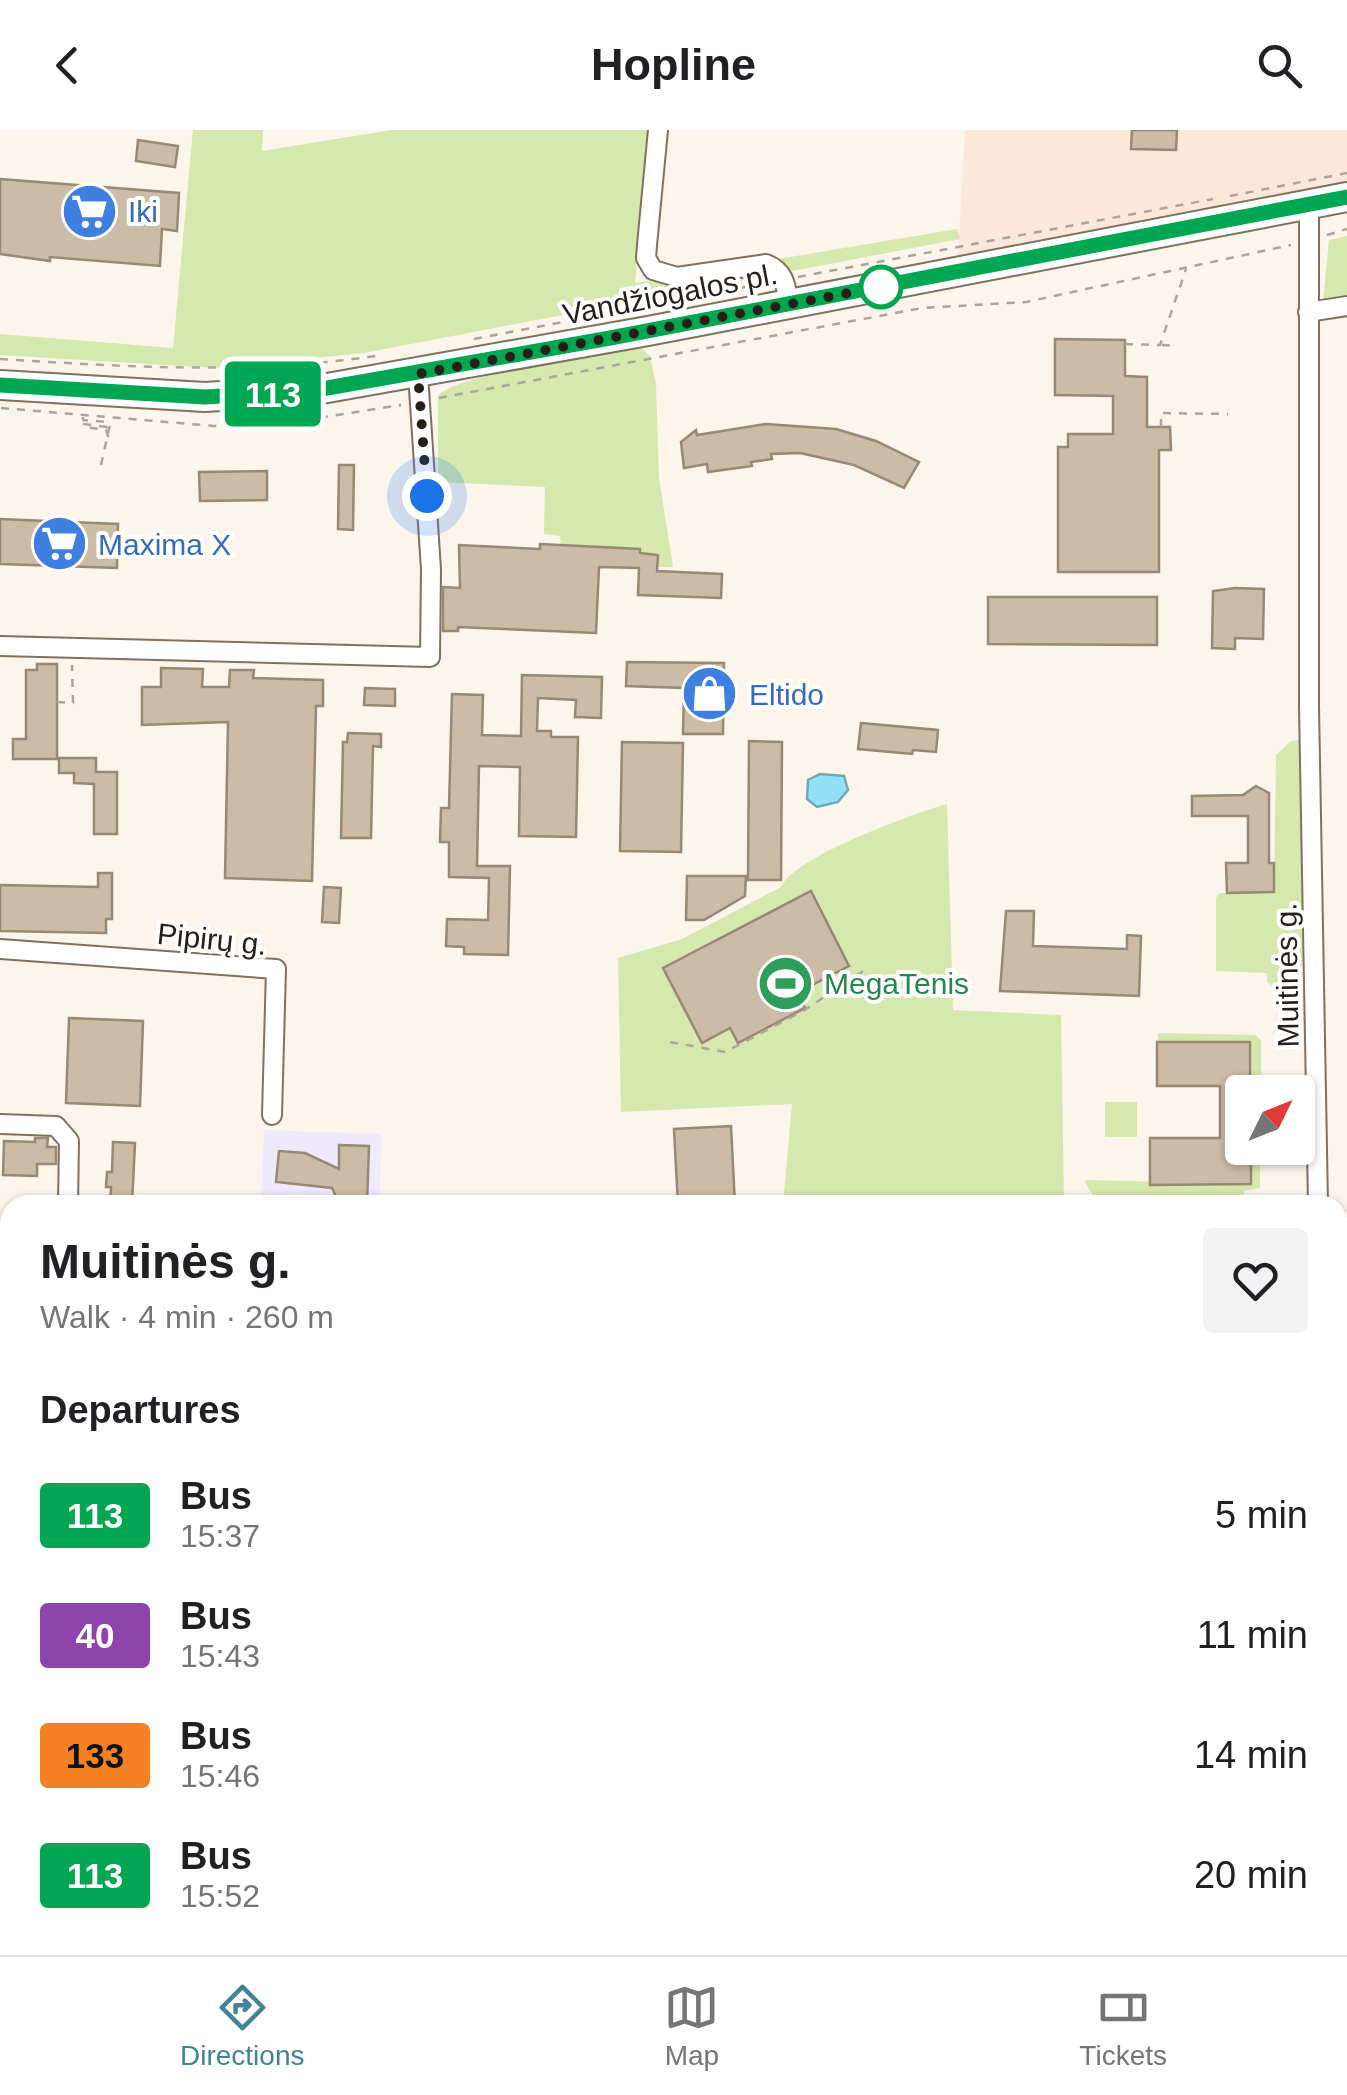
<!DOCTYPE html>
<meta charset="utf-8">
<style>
:root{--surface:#fff;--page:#f2f2f2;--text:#202124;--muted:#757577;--line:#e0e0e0;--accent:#428395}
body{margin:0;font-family:Helvetica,sans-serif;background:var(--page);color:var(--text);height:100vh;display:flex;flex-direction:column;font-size:38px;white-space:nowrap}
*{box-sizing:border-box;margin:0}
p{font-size:32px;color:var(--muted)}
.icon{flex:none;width:55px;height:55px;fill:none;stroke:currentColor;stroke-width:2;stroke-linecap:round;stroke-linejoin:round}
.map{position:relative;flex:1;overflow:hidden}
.drawer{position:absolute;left:0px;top:1065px;width:1348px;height:760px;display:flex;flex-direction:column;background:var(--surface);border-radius:30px 30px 0 0;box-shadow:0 2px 8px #0004}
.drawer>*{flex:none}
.badge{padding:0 20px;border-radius:8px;font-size:35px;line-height:65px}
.needle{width:65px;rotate:47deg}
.controls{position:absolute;left:1225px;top:945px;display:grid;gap:20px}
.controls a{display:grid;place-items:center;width:90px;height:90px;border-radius:10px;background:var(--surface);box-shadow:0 2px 8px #0004;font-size:50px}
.you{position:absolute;width:50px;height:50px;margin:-25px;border:8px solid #fff;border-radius:50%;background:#1a73e8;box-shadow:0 0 0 15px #1a73e833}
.map>.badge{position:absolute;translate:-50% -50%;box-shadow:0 0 0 5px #fff}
h2{padding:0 40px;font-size:38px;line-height:90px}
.round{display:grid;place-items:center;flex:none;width:105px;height:105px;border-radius:10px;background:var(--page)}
.overview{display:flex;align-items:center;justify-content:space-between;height:170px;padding:0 40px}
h1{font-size:48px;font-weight:700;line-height:75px}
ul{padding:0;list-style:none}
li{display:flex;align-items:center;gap:30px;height:120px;padding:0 40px}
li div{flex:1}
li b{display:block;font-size:38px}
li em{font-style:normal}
li .badge{min-width:110px;font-weight:700;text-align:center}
header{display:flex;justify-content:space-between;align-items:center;height:130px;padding:0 40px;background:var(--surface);font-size:45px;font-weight:700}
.tabs{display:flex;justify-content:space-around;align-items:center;height:140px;border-top:2px solid var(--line);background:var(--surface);font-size:28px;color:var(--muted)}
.tabs a{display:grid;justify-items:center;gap:5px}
.tabs .on{color:var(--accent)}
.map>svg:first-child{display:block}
.industrial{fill:#fce8d9}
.education{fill:#eee9ff}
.green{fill:#d5e8ad}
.water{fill:#91e2f8;stroke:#71a8b4;stroke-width:2.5}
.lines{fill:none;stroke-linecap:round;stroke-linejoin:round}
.stream{stroke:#71a8b4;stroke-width:5}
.building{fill:#ccbba6;stroke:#988874;stroke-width:2.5}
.street-casing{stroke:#81715e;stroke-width:22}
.primary-casing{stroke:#81715e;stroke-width:32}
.path{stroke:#aca59c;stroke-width:2.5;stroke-dasharray:8 8;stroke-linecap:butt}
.street{stroke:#fff;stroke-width:18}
.primary{stroke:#fff;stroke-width:28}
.line-casing{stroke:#fff;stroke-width:22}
.line{stroke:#00a651;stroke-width:15}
.walk{stroke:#251f17;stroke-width:10;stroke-dasharray:0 18}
.stop-dot{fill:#fff;stroke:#00a651;stroke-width:5}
.labels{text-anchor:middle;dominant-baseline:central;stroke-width:8;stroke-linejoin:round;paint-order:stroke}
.shop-label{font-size:30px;fill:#366cbe;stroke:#fff;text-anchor:start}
.street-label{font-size:30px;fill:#251f17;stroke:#fff}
.leisure-label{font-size:30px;fill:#27864d;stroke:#fff;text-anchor:start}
</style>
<header><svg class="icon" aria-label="back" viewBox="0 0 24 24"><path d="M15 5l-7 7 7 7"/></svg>Hopline<svg class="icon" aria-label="search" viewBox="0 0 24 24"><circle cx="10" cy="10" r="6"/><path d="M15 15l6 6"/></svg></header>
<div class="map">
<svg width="1347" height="1825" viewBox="0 0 1347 1825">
<rect width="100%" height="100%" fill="#fcf5ec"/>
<path class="industrial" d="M965 0H1347V67L957 144Z"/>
<path class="education" d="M264 1000 381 1004 380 1075H261Z"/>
<g class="green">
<path d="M193 0H263L262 21 392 0H649L635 153 957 99 960 109 364 223 216 238 0 225V204L173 218Z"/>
<path d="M1347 106V169L1323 172 1329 110Z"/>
<path d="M641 218 650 226 656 254 659 348 673 437H639L640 419 561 415 560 406 544 404 545 357 438 352V266C453 244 606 225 641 218Z"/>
<path d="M1300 610 1303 831C1300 849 1287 868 1267 852V843L1216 841V768L1219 763 1274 762 1276 625 1291 611Z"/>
<path d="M947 674 953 880 1061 885 1064 1075H783L792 974 621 982 618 828 682 809 781 757C794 727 912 684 947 674Z"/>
<path d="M1158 903 1256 905 1261 911V954L1250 953V912H1158Z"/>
<rect x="1105" y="972" width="32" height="35"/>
<path d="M1251 1018H1260V1058L1244 1061V1067L1093 1065 1085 1053 1086 1050 1250 1054Z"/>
<path d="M1338 1175 1347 1199V1516L1338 1518Z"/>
<path d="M10 1239V1557L0 1560V1241Z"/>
<path d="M639 1815H872L875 1825H642Z"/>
</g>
<path class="water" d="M820 644 844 646 848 660 838 672 817 677 807 669 808 650Z"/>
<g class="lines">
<path class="stream" d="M0 1196 10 1194"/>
</g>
<g class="building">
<path d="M1132 0H1177L1176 20 1131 19Z"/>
<path d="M138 10 178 16 175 37 136 31Z"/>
<path d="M0 49 179 63 177 101 162 99 160 136 50 127V131L0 124Z"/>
<path d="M1055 209 1125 210V246L1147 247V297H1170L1171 320H1159V442H1058V317H1068V304H1113V266L1055 265Z"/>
<path d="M766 294 836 299 876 311 919 332 904 358 854 335 800 323 771 324 772 329 751 332 752 336 708 342 707 334 684 338 681 312 696 300 697 305Z"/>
<path d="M339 335H354L353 400 338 399Z"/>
<path d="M267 341V370L200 371 199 342Z"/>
<path d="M0 389 118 394 117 438 0 434Z"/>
<path d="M540 414 640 419V423L658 425 657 441 722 444 721 468 638 465 639 438 599 437 596 503 458 497V501H443V457L460 458 459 415 540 419Z"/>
<path d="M1235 458 1264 459 1263 509 1235 508V519L1212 518 1213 461Z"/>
<path d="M988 467H1157V515L988 514Z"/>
<path d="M627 532 724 533 723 604H683L684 558 626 556Z"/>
<path d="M37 534H57V629H13V609H26V540H37Z"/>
<path d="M161 538 203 539 202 557H229L230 540H254L253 548 323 550V576H316L312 751 225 748 228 592 142 595V557H161Z"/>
<path d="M522 545 602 547 601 588 575 587 576 570 538 568 537 601H551V607H578L576 707 519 706 520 637 479 636 477 736H510L508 825 464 824V817L446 816 447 789 488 790 489 748 449 747V712H440L441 678H449L452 564 483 565 482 605 521 606Z"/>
<path d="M365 558 395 559V576L364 575Z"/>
<path d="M861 593 938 600 936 622 913 620 912 624 858 619Z"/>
<path d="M348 603 381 604V617L373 616 371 708H341L343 612H347Z"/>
<path d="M749 611 782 612 781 750H748Z"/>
<path d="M622 612 683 613 681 722 620 721Z"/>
<path d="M59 628H96V642H117V704H94V654L74 653V643H59Z"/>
<path d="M1256 656 1269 663V733H1274V762L1227 763 1226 733H1248V686H1192V666L1243 665Z"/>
<path d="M98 743H112V789H106V803L0 801V755L98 757Z"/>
<path d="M687 746H746L745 766 704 790H686Z"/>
<path d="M324 757 341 758 339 793 322 792Z"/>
<path d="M811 761 849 836 797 863 805 878 738 913 730 898 702 913 663 838Z"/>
<path d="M1006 781H1034L1033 816 1127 819V805L1141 806 1139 866 1000 861Z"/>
<path d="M69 888 143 891 140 976 66 973Z"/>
<path d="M1157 912H1250V962H1242V1018H1251V1054L1150 1055V1008H1220V956H1157Z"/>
<path d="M731 996 735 1075H678L674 999Z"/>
<path d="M35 1008H48L47 1017H56V1034H37V1046L3 1045 4 1011 35 1012Z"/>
<path d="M113 1012 135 1013 132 1075H110L111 1057H106L107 1042H112Z"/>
<path d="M339 1015 369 1016 367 1075H340L332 1058 276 1052 279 1021 305 1023 339 1039Z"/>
</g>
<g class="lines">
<defs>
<g id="street">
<path d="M658 0 647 115 646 128 653 140 677 147 766 134C785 141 786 157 789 174"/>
<path d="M1309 75V576L1318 1075"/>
<path d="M1308 182 1347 176"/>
<path d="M0 516 430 527 431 439 418 244"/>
<path d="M0 819 276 839 272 985"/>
<path d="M0 994 56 996 69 1011 68 1075"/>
<path d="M1338 1118 1347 1117"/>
<path d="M1338 1162 1347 1186"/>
<path d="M0 1748 10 1745"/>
<path d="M229 1815 234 1825"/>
<path d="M632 1815 635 1825"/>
</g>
<path id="primary" d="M0 255 205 267 316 260 648 201 1347 67"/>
</defs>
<use href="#street" class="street-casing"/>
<use href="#primary" class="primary-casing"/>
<g class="path">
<path d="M1230 66 1347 43"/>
<path d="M1327 105 1347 99"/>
<path d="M798 147 1213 69"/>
<path d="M474 209 766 153"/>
<path d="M1125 214 1160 215 1186 139"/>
<path d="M1162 215 1178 216"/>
<path d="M0 229C129 237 254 245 382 225"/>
<path d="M439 268 922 178 1026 172 1291 115"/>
<path d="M1 278 214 296 324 287 401 275"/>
<path d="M83 287V290L107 292V297L84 294V297L106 300 109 309"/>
<path d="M1161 297V283L1228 284"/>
<path d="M101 335 111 290"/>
<path d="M57 572 73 573 72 535"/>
<path d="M670 912 725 922 803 881 865 840"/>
</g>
<use href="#street" class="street"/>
<use href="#primary" class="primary"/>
</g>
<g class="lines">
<defs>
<path id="line" d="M0 255 205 267 316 260 610 208 1347 67"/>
</defs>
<use href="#line" class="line-casing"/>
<use href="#line" class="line"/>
<path class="walk" d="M427 366 418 244 881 157"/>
</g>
<defs>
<symbol id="supermarket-disc" viewBox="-11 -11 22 22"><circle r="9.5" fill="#3f7fe0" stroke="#fff"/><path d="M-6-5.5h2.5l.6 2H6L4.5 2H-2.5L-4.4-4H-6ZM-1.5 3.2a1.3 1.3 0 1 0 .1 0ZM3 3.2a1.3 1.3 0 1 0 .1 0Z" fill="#fff"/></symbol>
<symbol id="shop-disc" viewBox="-11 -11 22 22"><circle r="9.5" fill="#3f7fe0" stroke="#fff"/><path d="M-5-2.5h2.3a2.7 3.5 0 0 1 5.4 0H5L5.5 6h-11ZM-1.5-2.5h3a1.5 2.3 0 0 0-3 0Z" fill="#fff"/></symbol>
<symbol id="stadium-disc" viewBox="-11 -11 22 22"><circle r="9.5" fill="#2e9e5b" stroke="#fff"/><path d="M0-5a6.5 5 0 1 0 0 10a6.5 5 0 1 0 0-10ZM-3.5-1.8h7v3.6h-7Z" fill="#fff"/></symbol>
</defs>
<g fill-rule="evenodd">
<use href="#supermarket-disc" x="58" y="50" width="63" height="63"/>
<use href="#supermarket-disc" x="28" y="382" width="63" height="63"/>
<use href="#shop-disc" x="678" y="532" width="63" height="63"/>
<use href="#stadium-disc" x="754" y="822" width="63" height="63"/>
</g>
<circle class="stop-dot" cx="881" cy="157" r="20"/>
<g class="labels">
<g class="shop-label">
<text x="128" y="81">Iki</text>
<text x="98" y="414">Maxima X</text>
<text x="749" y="564">Eltido</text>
</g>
<g class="street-label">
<text transform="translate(670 164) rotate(-11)">Vandžiogalos pl.</text>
<text transform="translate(212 809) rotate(6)">Pipirų g.</text>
<text transform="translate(1287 845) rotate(-91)">Muitinės g.</text>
</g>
<g class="leisure-label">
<text x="824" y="853">MegaTenis</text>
</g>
</g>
</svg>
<div class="controls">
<a><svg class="needle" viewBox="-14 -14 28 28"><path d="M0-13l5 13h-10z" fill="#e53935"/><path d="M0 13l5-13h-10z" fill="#757577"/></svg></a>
</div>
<div class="you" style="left:427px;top:366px"></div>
<b class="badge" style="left:273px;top:264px;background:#00a651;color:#fff">113</b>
<section class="drawer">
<div class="overview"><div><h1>Muitinės g.</h1><p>Walk · 4 min · 260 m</p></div><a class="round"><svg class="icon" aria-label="heart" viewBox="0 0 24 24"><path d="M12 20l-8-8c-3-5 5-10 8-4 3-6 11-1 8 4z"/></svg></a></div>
<h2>Departures</h2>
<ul>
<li><span class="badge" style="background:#00a651;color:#fff">113</span><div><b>Bus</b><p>15:37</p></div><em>5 min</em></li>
<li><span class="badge" style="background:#8e44ad;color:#fff">40</span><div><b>Bus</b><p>15:43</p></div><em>11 min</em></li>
<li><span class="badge" style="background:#f58220;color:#111">133</span><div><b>Bus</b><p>15:46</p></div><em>14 min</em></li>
<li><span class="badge" style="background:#00a651;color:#fff">113</span><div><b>Bus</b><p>15:52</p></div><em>20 min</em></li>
</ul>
</section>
</div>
<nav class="tabs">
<a class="on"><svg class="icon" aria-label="directions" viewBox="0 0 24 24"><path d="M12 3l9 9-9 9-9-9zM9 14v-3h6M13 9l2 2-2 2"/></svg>Directions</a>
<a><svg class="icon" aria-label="map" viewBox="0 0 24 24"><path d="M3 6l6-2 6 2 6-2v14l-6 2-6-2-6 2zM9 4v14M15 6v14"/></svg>Map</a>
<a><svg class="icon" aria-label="tickets" viewBox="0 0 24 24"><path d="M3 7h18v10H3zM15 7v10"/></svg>Tickets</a>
</nav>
